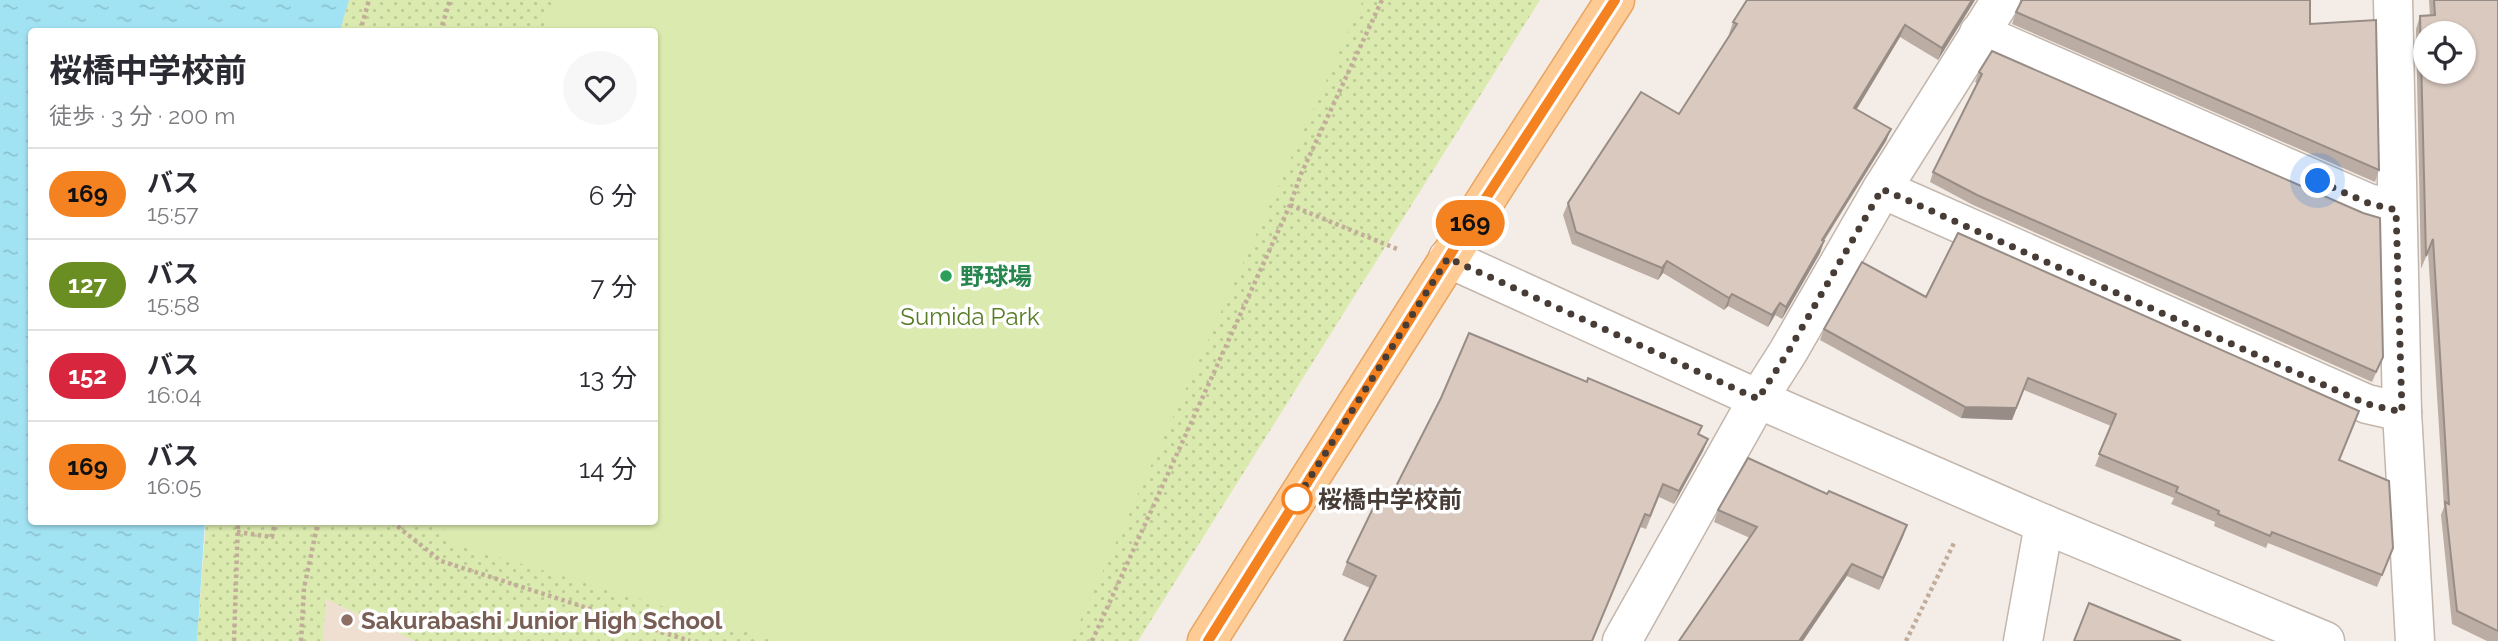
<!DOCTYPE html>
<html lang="ja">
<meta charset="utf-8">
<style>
:root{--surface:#fff;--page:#f7f7f7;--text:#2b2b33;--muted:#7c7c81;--line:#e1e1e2}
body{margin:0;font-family:Raleway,"Noto Sans JP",sans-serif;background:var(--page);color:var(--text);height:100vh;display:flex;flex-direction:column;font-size:26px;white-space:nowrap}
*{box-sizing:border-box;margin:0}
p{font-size:23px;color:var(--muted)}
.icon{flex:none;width:38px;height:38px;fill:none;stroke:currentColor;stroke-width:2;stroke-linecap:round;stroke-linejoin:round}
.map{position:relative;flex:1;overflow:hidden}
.side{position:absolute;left:28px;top:28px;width:630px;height:497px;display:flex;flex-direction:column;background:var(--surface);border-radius:7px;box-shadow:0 2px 5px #0004}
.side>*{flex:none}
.badge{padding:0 14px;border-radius:23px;font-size:24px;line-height:46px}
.controls{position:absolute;left:2413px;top:21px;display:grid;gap:14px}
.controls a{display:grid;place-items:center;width:63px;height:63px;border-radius:50%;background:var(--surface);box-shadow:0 2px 5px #0004;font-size:35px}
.you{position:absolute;width:35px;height:35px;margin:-18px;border:5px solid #fff;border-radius:50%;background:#1a73e8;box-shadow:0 0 0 10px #1a73e833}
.map>.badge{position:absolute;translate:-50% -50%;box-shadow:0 0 0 4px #fff}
.round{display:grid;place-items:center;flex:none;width:74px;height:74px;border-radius:37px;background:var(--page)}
.overview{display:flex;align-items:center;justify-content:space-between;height:119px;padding:0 21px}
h1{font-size:33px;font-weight:700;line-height:52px}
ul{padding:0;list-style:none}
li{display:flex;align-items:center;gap:21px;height:91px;padding:0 21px;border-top:2px solid var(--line)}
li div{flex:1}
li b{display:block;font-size:26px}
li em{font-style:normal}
li .badge{min-width:77px;font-weight:700;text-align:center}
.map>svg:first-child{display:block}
.education{fill:#eedfd0}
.park{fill:url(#park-dots)}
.garden{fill:#dbeaae}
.water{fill:url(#water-ripples)}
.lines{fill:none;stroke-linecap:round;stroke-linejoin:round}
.minor-casing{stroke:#c3b6ac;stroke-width:41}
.major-casing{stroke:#e8a461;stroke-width:41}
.path{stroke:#c2ac9a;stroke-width:4.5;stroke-dasharray:3.5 3.5;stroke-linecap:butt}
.minor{stroke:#fff;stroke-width:38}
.major{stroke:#ffcb95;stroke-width:38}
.wall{fill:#bbada4}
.shaded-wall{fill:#988d86}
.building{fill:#d9c9bf;stroke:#988d86;stroke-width:2;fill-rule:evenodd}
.line-casing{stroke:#fff;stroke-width:16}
.line{stroke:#f58220;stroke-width:10}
.walk{stroke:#473d36;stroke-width:7;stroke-dasharray:0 12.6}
.leisure-dot{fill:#2e9e5b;stroke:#fff;stroke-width:2.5}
.stop-dot{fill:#fff;stroke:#f58220;stroke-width:3.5}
.education-dot{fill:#8d6e63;stroke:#fff;stroke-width:2.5}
.labels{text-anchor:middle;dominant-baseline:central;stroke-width:7;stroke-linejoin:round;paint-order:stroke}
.leisure-label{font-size:24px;font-weight:bold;fill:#27864d;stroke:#fff;text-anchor:start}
.park-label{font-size:24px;fill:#587c26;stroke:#fff}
.stop-label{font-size:24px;font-weight:bold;fill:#473d36;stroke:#fff;text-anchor:start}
.education-label{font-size:24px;font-weight:bold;fill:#785e54;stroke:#fff;text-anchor:start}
</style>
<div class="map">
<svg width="2498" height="641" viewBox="0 0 2498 641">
<defs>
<pattern id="park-dots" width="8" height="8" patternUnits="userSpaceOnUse" patternTransform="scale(1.75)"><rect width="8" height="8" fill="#dbeaae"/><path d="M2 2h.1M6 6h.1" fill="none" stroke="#bdca96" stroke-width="1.8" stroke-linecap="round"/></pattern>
<pattern id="water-ripples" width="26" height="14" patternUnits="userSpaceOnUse" patternTransform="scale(1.75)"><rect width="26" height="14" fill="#a1e2f3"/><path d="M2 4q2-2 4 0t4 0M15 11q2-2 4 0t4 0" fill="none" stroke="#8cc3d1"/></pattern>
</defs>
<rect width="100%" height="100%" fill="#f4ede7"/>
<path class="education" d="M326 599 415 641H323Z"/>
<path class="park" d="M349 0H1540L1138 641H415L326 599 323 641H197L206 522H654V32L340 31Z"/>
<path class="garden" d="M553 0H1363L1071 641H778L452 543 439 522H654V32L543 31Z"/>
<path class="water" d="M0 0H349L340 31 32 32V522H205L197 641H0Z"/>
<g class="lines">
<defs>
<g id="minor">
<path d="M2393 0 2402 412 2415 641"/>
<path d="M1979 33 2368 203 2396 210"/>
<path d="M1882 189 2367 404 2402 412"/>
<path d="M1448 258 1758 399 2044 524 2325 641"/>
<path d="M1622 641 1758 399 1788 352 1882 189 2001 0"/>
<path d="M2023 641 2044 524"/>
</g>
<path id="major" d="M1207 641 1494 187 1615 0"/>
</defs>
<use href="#minor" class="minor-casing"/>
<use href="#major" class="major-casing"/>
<g class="path">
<path d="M360 32 369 0"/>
<path d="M440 32 450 0"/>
<path d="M1290 205 1397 249"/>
<path d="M392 522 441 561 690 641"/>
<path d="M237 532 272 537 275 522"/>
<path d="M234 641 238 522"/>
<path d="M301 641 304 588 318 522"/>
<path d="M1092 641 1290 205 1301 174 1382 0"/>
<path d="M1906 641 1955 541"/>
</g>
<use href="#minor" class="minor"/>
<use href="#major" class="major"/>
</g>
<g class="wall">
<path d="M1747 0H1975L1938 60 1900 37 1857 109 1891 129 1886 141 1824 241 1820 253 1782 319 1775 315 1768 327 1728 306 1724 310 1663 273 1658 280 1572 244 1563 215 1568 203 1679 114 1730 34H1729L1733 22Z"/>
<path d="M2429 0H2498V641H2487L2452 624 2441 515 2444 507 2428 252 2421 269 2416 29 2420 16H2430Z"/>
<path d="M2016 12 2310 24 2379 170 2375 182 2012 24Z"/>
<path d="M1979 72 2383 357 2372 382 1973 205 1930 182 1933 172 1977 83 1975 82Z"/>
<path d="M1926 297 2355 423 2339 460 2393 548 2377 587 2268 543 2266 548 2214 526 2215 522 2171 504 2174 498 2095 466 2111 426 2024 390 2012 420 1961 418 1820 340 1824 329Z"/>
<path d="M1698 434 1708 439 1703 451 1674 504 1659 497 1646 529 1640 527 1592 641H1344L1370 588 1342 575 1347 562 1387 504Z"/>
<path d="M1827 494 1907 525 1879 590 1847 576 1750 538 1714 522 1718 510Z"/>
</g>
<g class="shaded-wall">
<path d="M1972 0H1975L1938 60 1942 48Z"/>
<path d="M1905 25 1900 37 1850 120 1854 108Z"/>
<path d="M1891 129 1886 141 1817 251 1822 240Z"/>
<path d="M1824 241 1820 253 1782 319 1786 307Z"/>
<path d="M1667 261 1663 273 1658 280 1662 268Z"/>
<path d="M1732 294 1728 306 1724 310 1729 298Z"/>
<path d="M1780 303 1775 315 1768 327 1772 315Z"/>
<path d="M2028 378 2012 420 1961 418 1965 407Z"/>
<path d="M1708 439 1703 451 1674 504 1679 491Z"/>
<path d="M1907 525 1903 537 1879 590 1883 578Z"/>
<path d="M1852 564 1847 576 1803 641H1799Z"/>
</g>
<g class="building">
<path d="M1747 0H1972L1942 48 1905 25 1854 108 1891 129 1822 240 1824 241 1786 307 1780 303 1772 315 1732 294 1729 298 1667 261 1662 268 1576 232 1568 203 1641 92 1679 114 1737 24 1733 22Z"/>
<path d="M2022 0H2310V24L2376 20 2379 170 2016 12Z"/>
<path d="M2434 0H2498V631L2457 611 2445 502 2449 504 2433 239 2426 256 2420 16 2435 15ZM2426 33H2464V72H2426Z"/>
<path d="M1992 51 2363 213 2380 218 2383 357 2376 372 1977 195 1933 172 1982 74 1979 72Z"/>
<path d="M1958 233 2359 411 2339 460 2389 481 2393 548 2382 575 2272 532 2270 536 2218 514 2219 511 2176 492 2178 487 2099 454 2116 414 2028 378 2016 408 1965 407 1824 329 1862 262 1926 297Z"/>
<path d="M1469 333 1587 382 1588 378 1702 426 1698 434 1708 439 1679 491 1663 484 1650 516 1645 514 1592 641H1344L1376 576 1347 562 1377 500 1387 504 1441 398Z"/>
<path d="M1748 458 1827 494 1829 491 1907 525 1883 578 1852 564 1799 641H1679L1757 527 1718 510Z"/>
<path d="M2089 603 2181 641H2074Z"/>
</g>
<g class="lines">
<defs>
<path id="line" d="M1208 641 1482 204 1615 0"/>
</defs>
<use href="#line" class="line-casing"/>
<use href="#line" class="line"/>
<path class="walk" d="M1297 499 1291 508 1448 258 1758 399 1788 352 1882 189 2367 404 2402 412 2396 210 2368 203 2318 181"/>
</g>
<circle class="leisure-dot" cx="946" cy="276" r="7"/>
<circle class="stop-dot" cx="1297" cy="499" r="14"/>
<circle class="education-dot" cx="347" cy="620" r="7"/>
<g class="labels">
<g class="leisure-label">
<text x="960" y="276">野球場</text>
</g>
<g class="park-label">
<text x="970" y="316">Sumida Park</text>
</g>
<g class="stop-label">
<text x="1318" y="499">桜橋中学校前</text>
</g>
<g class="education-label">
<text x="361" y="620">Sakurabashi Junior High School</text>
</g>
</g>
</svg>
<div class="controls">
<a><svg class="icon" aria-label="locate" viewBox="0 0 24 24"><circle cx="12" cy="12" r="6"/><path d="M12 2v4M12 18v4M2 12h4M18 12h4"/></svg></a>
</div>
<div class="you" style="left:2318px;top:181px"></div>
<b class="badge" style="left:1470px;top:223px;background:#f58220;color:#111">169</b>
<section class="side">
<div class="overview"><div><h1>桜橋中学校前</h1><p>徒歩 · 3 分 · 200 m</p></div><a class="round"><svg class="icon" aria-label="heart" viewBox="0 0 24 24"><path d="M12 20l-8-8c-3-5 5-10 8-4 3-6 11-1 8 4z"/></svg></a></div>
<ul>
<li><span class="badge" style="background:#f58220;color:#111">169</span><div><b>バス</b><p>15:57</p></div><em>6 分</em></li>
<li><span class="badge" style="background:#6b8e23;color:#fff">127</span><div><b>バス</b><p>15:58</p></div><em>7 分</em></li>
<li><span class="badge" style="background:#d7263d;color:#fff">152</span><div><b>バス</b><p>16:04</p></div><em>13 分</em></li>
<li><span class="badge" style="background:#f58220;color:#111">169</span><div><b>バス</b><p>16:05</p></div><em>14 分</em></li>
</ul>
</section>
</div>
